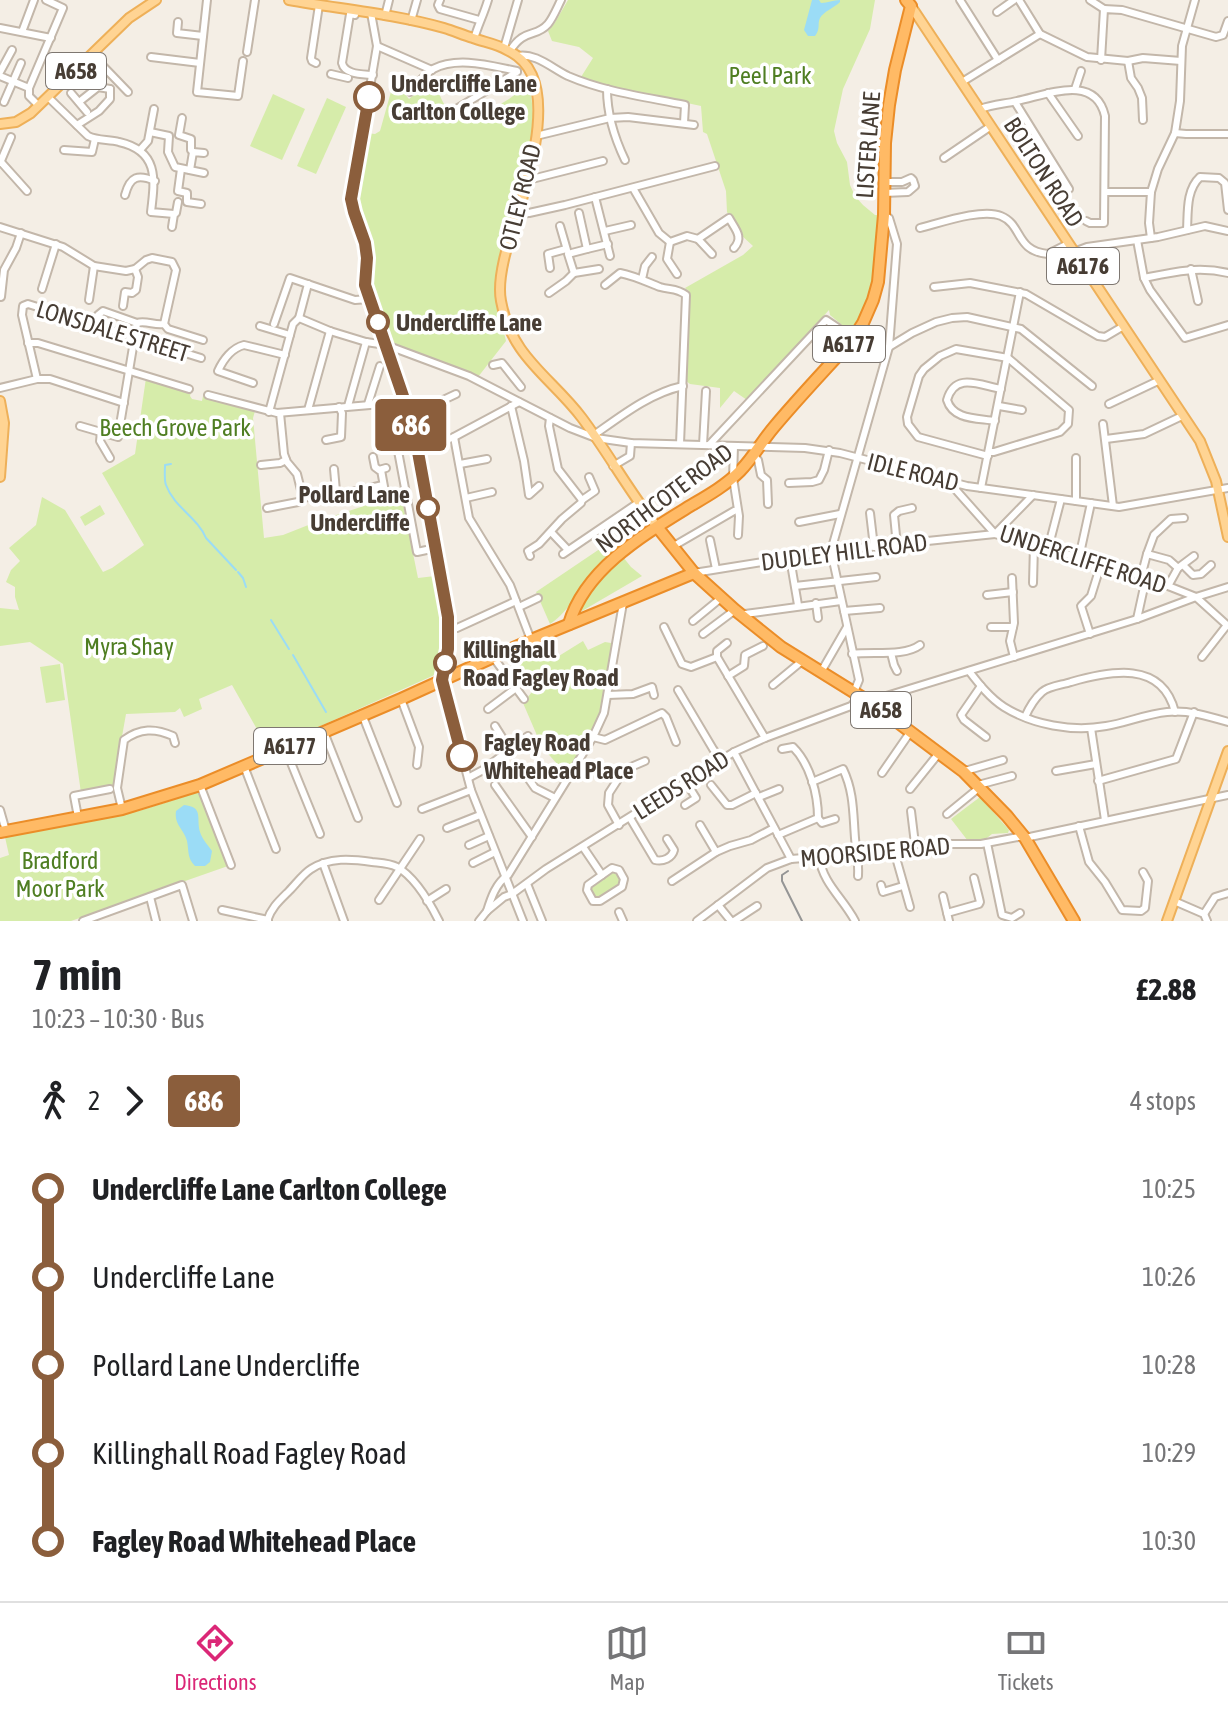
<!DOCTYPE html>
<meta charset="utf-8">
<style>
:root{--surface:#fff;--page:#f6f6f6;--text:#202124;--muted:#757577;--line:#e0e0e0;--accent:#db2777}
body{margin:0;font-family:"Asap Condensed",sans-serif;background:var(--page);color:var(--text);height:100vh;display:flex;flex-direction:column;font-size:30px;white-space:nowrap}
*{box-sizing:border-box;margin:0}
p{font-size:26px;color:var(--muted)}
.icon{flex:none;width:44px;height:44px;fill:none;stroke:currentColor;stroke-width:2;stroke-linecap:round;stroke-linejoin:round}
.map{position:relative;height:921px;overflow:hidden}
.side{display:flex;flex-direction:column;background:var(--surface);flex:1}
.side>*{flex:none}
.badge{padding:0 16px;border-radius:6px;font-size:28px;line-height:52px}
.map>.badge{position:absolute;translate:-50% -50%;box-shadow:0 0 0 4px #fff}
.legs{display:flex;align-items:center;gap:12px;height:88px;padding:0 32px;font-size:26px}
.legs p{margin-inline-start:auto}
.headline{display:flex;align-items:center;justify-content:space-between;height:136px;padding:0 32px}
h1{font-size:44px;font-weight:700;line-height:60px}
ul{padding:0 32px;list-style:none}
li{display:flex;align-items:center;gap:28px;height:88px;font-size:30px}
li i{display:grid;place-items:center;width:12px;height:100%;margin:0 10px;background:currentColor}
li i::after{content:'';width:20px;height:20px;margin:-10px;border:6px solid;border-radius:50%;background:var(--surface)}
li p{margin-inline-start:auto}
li:first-child i{background:linear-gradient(#0000 50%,currentColor 0)}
li:last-child i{background:linear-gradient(currentColor 50%,#0000 0)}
.tabs{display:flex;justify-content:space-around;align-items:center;height:112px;border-top:2px solid var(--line);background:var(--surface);font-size:22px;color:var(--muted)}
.tabs a{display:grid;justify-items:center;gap:4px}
.tabs .current{color:var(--accent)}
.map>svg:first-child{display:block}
.green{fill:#d6ecaa}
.water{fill:#9bdcf6}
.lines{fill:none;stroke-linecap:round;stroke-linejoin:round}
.stream{stroke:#9bdcf6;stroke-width:2}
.minor-casing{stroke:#c3b7aa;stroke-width:10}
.major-casing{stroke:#eeb059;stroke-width:12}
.highway-casing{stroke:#eb8d28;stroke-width:14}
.minor{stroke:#fff;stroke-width:6}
.major{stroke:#ffd493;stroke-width:8}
.highway{stroke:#ffba65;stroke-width:10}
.tram{stroke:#959595;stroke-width:2}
.line-1-casing{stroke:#fff;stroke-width:18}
.line-1{stroke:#8b5e3c;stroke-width:12}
.stop-1-dot{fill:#fff;stroke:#8b5e3c;stroke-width:4}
.labels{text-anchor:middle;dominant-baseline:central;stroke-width:7;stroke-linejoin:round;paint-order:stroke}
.shield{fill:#fff;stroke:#7e7771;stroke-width:2}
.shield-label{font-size:22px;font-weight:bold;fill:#473d34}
.park-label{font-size:24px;fill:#4f7e22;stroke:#fff}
.stop-label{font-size:24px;font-weight:bold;fill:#473d34;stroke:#fff;text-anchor:start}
.street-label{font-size:24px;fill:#473d34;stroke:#fff}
</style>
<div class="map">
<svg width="1228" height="921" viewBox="0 0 1228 921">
<rect width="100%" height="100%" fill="#f4eee5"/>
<g class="green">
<path d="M568 0H875L870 29 843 89 834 131 837 143 847 162 850 185 855 196 863 205 875 215H879C876 268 876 292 848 338L840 332 842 325 830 315 829 310 747 400 734 391 720 408V388L690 384 686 381 689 291 685 288 743 255 753 246 741 235 727 212 726 191 707 134 703 132 701 106 594 83 581 77 593 58 579 47 552 41 548 31 554 24Z"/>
<path d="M433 78C441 96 444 116 466 120L475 116 477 118 509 99 530 83 533 114 532 139 500 258 495 295 506 341 478 377 390 342 378 313 370 283 368 274 371 254 356 209 355 196 367 133 375 134 380 131 394 81 409 99Z"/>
<path d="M273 94 305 109 282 160 250 146Z"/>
<path d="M327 98 346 107 316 174 297 166Z"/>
<path d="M146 378 191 392 190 396 192 399 202 401 203 396 255 411 253 418 264 538 283 535 321 520 401 494 418 578 435 576 443 651 439 673 287 741 258 731 232 685 199 699 202 709 184 717 180 708 175 712 126 714 113 787 81 793 63 664 30 642 0 646V608L19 610 15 597V587L6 582 11 570 20 561 9 548 36 525 42 497 65 510 103 572 112 568 144 545 102 473 135 454Z"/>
<path d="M100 505 105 514 85 526 80 517Z"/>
<path d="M613 540 619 548C610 554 602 561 595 569 580 588 570 611 550 624L536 592Z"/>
<path d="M623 557 631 567 642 576 582 611 581 608C593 588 606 573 623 557Z"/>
<path d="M583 641 588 650 605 642 611 643V648L614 651 600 714 590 738 567 775 542 747 523 703 536 687 519 664 543 646 554 659Z"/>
<path d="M60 664 65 700 46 703 40 667Z"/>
<path d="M199 792 228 866 71 921H0V858L9 855 5 837 139 811Z"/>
<path d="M980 797 1009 830 1008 833 992 834 983 841H968L951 819Z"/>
<path d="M616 869 624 883 600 901H593L588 885Z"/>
</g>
<g class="water">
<path d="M812 0H819L821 3C828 3 833 0 840 0V2C835 7 823 12 820 18 817 24 821 28 815 36H808L804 30Z"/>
<path d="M184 805C204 807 196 818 200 832 202 839 208 845 212 851L210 862 205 866H195C187 858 189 851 187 841 184 829 174 825 176 811Z"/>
</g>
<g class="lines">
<g class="stream">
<path d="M171 464 165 465C165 471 164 480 166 485 174 507 198 518 206 538L236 570"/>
<path d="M238 572 243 578 246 587"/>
<path d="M271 620 289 649"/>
<path d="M293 655 326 712"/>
</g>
<defs>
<g id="minor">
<path d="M207 0 197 92 238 96 243 61"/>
<path d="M440 0 438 5 440 9 479 20"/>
<path d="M960 0 998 60"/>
<path d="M1019 0 1040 34 1087 57 1128 61 1143 58 1181 61"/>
<path d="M1090 0 1104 9"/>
<path d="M997 12 1014 0"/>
<path d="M371 13 377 46 351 199 354 212 365 243 367 258 365 285 405 402 418 452 447 606 448 649 442 680 471 790 523 921"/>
<path d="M355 15 350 14 342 63C345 75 362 74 373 75"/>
<path d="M385 16 389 0"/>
<path d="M411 21 417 0"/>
<path d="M178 22 177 33 203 36"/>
<path d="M0 28 51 38"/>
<path d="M22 32 34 0"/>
<path d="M474 39C478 25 484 14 488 0"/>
<path d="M377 46 432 70"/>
<path d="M504 48 518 0"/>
<path d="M510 51C524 28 536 38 548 24 553 18 557 8 561 0"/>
<path d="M247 52 255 0"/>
<path d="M517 56C535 52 553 69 568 76 605 92 646 97 685 105L684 123"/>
<path d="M151 57 200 63"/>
<path d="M1101 60 1104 9 1122 10 1216 37 1223 35 1228 21"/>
<path d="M1128 61 1131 78 1138 88 1142 98 1143 120"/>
<path d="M316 63 312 61 311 58 319 5"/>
<path d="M101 64 128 92"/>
<path d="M0 72 12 50"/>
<path d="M331 74 348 78"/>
<path d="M0 76 29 88"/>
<path d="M962 82 1040 34"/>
<path d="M607 89C607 115 614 137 625 160"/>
<path d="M1075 89 1081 71"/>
<path d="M410 92C417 85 425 74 433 69 458 56 491 66 517 71"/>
<path d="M71 93 87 112"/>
<path d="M1048 93 1078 136"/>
<path d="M48 97 88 136C98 141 109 139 119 142 159 151 155 179 151 212L174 214 172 227"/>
<path d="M4 102 21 63"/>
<path d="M79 102 98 87 110 89"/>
<path d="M1015 102 1069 189"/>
<path d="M39 106 29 96V88L63 8 46 0"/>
<path d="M980 109C993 104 1004 104 1017 101 1047 95 1095 73 1105 116L1104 223H1090L1086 221"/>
<path d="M453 111 517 72"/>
<path d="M182 118 179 135 191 139V150L193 152"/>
<path d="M77 125 99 111 110 99V89"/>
<path d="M150 132 169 136 168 152 175 167 204 173"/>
<path d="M1175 133 1186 134H1227"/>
<path d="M536 136 610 118 628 117 694 125"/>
<path d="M873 143H885"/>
<path d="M64 150 92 152 95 139"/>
<path d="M140 150 148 141 154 109"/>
<path d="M944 158 991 126"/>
<path d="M1 162 27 191"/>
<path d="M0 163 11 137"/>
<path d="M181 169 178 191 187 193V202L201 204"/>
<path d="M190 170 193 152 204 153"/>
<path d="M528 180 603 161"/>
<path d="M633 188 659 233 670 242 687 236 698 239 729 218C735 229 744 237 734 248"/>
<path d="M1105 192H1151"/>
<path d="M884 193 908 192 915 186 913 180 911 178 902 182H884"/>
<path d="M125 195C130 176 138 174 155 181"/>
<path d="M595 197 610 256"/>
<path d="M579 213 587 249 568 254 574 273 599 269"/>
<path d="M174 214 176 213 178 202"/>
<path d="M518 214 529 213 565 205 715 166"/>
<path d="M560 226 567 250"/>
<path d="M0 227 63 247 94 266 126 271 135 269 146 260 152 258 172 262 176 270 164 324"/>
<path d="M920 228C940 223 982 208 1001 216 1023 225 1015 251 1048 254L1068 244"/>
<path d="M1187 230C1188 212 1186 190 1200 177L1219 178 1225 183 1228 210"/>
<path d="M605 231 631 225"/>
<path d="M1151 238 1149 223 1151 192 1158 169 1175 133 1180 101 1182 46 1195 0"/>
<path d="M698 239 712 254"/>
<path d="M1137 240 1144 278 1150 290 1185 338 1228 325"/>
<path d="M670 242 667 259 677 274"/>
<path d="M587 249 608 244"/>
<path d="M1074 252 1087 247 1158 237 1205 226 1228 231"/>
<path d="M550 268 548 254 566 249"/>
<path d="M1191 269 1198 301"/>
<path d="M1144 278C1173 272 1198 266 1228 273"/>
<path d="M642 279 645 266 652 257"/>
<path d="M605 285 620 273C635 276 647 282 660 287 670 290 677 288 686 295L680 444"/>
<path d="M934 287 970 283 1026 294 1098 336 1105 337 1122 327"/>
<path d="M42 289 56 244"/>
<path d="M549 293 566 281 574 273"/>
<path d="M1 297 4 270 16 248 21 233"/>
<path d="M89 300 94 266"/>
<path d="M123 306 125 292 132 293 136 290 138 277 135 269"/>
<path d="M299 318 330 331 366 342 386 345 469 376 570 428 596 438 631 443 805 448 840 453 967 486 1119 507 1228 488"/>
<path d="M274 324 290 278 355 300 369 299"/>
<path d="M96 325 98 315 103 311 137 323C146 320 155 326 164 324L168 329 203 340"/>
<path d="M260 326 290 335"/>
<path d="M854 337 876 355"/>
<path d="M28 343H38L189 389"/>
<path d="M889 347 912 333 936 322 952 318 967 317 1021 329 1092 386"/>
<path d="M493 365 502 363 521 387"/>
<path d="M37 379 22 315 23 306 28 304 201 358"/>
<path d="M253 383 218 371C223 360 232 348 244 345L285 355"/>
<path d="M0 388 37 379H50L124 403"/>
<path d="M208 395 277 413 405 402"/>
<path d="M368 404 380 366"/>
<path d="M1109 404 1160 380"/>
<path d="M348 406 366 342"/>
<path d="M511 406 524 461 529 495 539 486"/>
<path d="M999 406 1022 410"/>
<path d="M308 410 330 331"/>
<path d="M269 412 293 324 299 318 308 284"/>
<path d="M280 413 284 454 287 462 297 474 303 498 336 491 343 494 383 485"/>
<path d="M409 416 456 394"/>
<path d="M550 418 549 426 558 469 582 500"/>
<path d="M995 421C977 418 953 420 947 400 955 372 979 385 1001 389"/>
<path d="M1103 424 1113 506"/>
<path d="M80 426 118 437 137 323"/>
<path d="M101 432 100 441 110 458"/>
<path d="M594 435C621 416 650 393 683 386"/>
<path d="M454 437 469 518 510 585 531 640"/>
<path d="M1106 439 1144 434 1182 416"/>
<path d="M326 440 341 437 342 413 339 407"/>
<path d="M703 445 706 391"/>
<path d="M709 445 826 320 838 328"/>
<path d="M734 446 733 478 739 516 738 535"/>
<path d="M417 447 398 451 417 552 436 548"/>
<path d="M418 452 454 437 519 402"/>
<path d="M754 456 758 460 761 475 767 480 768 504"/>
<path d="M988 456 918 437 908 424 907 417 919 376 924 369 940 356 956 349 1008 358 1069 410 1068 424 1060 432 994 452H989"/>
<path d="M373 457 375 467 379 470 386 468"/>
<path d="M460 464 487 459"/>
<path d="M261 465 280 463 286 460"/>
<path d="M613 466 630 456 631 443"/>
<path d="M334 469 336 491"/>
<path d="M381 470 385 492"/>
<path d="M948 481 995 534 1101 564 1158 582 1196 597 1228 626"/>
<path d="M789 483 812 482 819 480 824 470 829 450"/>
<path d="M981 488 1020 292"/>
<path d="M466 498 492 492"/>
<path d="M1076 501V458"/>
<path d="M267 508 298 502 303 498"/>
<path d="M870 513 874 547"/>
<path d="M1184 518 1171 519 1154 535 1147 554 1169 560 1178 568 1194 556"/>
<path d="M799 522 840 514"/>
<path d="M551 532 568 550"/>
<path d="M710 540 716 569"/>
<path d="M897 546 894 515 899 511 912 508"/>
<path d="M672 547 734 511"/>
<path d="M1048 549 1061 499"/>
<path d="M563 554 638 503"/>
<path d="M530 556 528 551 539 544 562 519 581 503 582 500 595 491 589 477"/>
<path d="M790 558 798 605"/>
<path d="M1079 558 1091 503"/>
<path d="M1183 565 1193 575 1201 574 1211 565"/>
<path d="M694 573 831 551 995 534 1033 495"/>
<path d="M1141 577 1147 554"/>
<path d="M1012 578 1014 623 1010 641 1014 657"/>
<path d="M1033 583 1034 545"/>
<path d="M795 586 876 577"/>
<path d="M1168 586 1178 568"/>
<path d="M987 595 1013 592"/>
<path d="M816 603 818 618"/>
<path d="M519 607 538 598"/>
<path d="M844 611 880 608"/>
<path d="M743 617 745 614 841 601"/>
<path d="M1137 619 1146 578"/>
<path d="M693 621 721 598"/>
<path d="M664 627 682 664 691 667 717 657"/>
<path d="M991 627H1013"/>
<path d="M449 630 457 628 516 601"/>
<path d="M703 634 735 610"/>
<path d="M1090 634 1081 606 1091 596 1101 564"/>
<path d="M727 643 717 651V657L765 738"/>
<path d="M891 653 894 665 897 671"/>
<path d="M852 654C872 651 904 657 920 645"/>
<path d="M493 657 524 699"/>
<path d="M1202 657 1227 625"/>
<path d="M969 671C979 684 990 698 1004 707 1033 725 1072 732 1106 726 1126 723 1146 714 1167 712 1188 710 1208 716 1228 722"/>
<path d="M821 672 847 627"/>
<path d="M728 676 744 666 745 655 763 646"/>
<path d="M773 685 802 661"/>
<path d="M981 686 961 715 964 720 986 737"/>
<path d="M678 690 713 749 721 760"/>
<path d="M854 692 859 680 831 551 889 347 897 244 889 218 884 215"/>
<path d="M608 695 633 694 652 687 654 695"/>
<path d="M401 699 419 747 417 765"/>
<path d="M876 706 883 697 1137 619 1196 597 1228 587"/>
<path d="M488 709 516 688"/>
<path d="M362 714 397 803"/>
<path d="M1025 717C1029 708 1034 699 1042 692 1049 686 1062 685 1071 682 1110 671 1162 660 1175 712"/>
<path d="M495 726 510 750"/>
<path d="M1091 728 1105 820"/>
<path d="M324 732 358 818"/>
<path d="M593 737 605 740 662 713 666 717 676 742"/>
<path d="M285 748 320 834"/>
<path d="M734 752 791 859"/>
<path d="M579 760 593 737 604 713 623 603"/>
<path d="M244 766 276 849"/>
<path d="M519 769 521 768 535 788 555 798"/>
<path d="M965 771 1003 760"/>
<path d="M1056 771 1096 764"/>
<path d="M882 773 911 731"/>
<path d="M468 778 483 770 528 736"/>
<path d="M1098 781 1176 759 1194 712"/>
<path d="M812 782 843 769C854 792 853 813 855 838 856 851 859 863 858 876"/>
<path d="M200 785 231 865"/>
<path d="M495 785 532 837"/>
<path d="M711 785 727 805H732L756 793"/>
<path d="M978 785 1012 776"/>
<path d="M910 789 939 753"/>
<path d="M759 797 779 789"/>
<path d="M685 805 696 798 686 782"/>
<path d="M122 809 117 788 124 740C140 728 155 728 173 736L175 743"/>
<path d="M422 809 471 790"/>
<path d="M0 810 6 831"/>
<path d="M911 811 915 844"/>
<path d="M947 814 980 787"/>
<path d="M78 817 74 796 110 789"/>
<path d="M630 818 655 860C663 862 672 858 674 850L667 839"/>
<path d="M818 818 822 823 835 819"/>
<path d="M619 825 608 805 609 793 624 770 645 761"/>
<path d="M700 825 716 852"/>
<path d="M1079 826 1089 862 1105 882 1122 910 1141 911 1145 908 1148 881 1143 872"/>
<path d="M447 828 480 815"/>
<path d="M778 835 818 818C818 794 810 764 793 747L782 749"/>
<path d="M1025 838 1228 795"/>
<path d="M987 843 1002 915 1012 918 1020 913"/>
<path d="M469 845 489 836"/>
<path d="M583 847 602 875"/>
<path d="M893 847 910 907"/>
<path d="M819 857C823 884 843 898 855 921"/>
<path d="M323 863 344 921"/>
<path d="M473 863 495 852"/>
<path d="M612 868 619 870 624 879 622 887 600 901H593L587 890 588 885Z"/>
<path d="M672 881 716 852 730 846 751 840 774 828"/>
<path d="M527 884 542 921"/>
<path d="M881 885 883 892 903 886"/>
<path d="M943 896 949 921"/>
<path d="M150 897 156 921"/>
<path d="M379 900 420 839"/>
<path d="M427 901 446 889"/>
<path d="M1174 901 1204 914 1207 921"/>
<path d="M718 905 731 921"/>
<path d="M222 910 268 920"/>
<path d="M487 911C491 898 496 883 508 875L578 762"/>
<path d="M619 912 623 921"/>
<path d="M947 913 979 904 980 902 974 878"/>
<path d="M1204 914 1215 897 1228 893"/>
<path d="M83 921 182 885 193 921"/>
<path d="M267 921C271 908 279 901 289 891 296 884 303 874 311 869 329 857 352 859 372 862 381 863 389 863 397 867 415 877 430 903 439 921"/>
<path d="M479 921 487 911 504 897 512 894 546 869 734 752 765 738 851 706 860 696"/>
<path d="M697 921 767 868 791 859 842 855 915 844H981L1023 836"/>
<path d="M734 921 757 906"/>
</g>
<g id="major">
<path d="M289 0C340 9 395 14 444 28 454 31 463 35 473 38 484 42 497 44 507 50 518 55 527 64 532 75 546 106 534 157 525 189 517 219 495 271 501 301 511 357 551 377 582 418 609 454 630 493 658 528"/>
<path d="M911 6 1200 441 1216 481 1228 537"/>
<path d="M0 124 16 122 31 113 129 18 156 0"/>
<path d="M0 401 4 423 0 477"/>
<path d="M1167 921 1228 751"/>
</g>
<g id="highway">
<path d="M658 528 694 573 735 610 781 647 876 706 964 772 1007 816 1025 838 1074 921"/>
<path d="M569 624C585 569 643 535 690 506 707 496 725 486 740 471 753 458 762 441 774 427 799 397 826 369 852 340L863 323 873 300 878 282 884 215 885 143 889 105 895 70 911 6 906 0"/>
<path d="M0 832 122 809 200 785 401 699 531 640 694 573"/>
</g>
</defs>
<use href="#minor" class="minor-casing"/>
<use href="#major" class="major-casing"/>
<use href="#highway" class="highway-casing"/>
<use href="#minor" class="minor"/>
<use href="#major" class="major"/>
<use href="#highway" class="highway"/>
<path class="tram" d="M788 871 782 875V881L802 921"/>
</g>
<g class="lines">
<defs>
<path id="line-1" d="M369 97 351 199 354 212 365 243 367 258 365 285 405 402 418 452 448 617V649L442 680 462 756"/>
</defs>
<use href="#line-1" class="line-1-casing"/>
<use href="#line-1" class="line-1"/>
</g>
<g class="stop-1-dot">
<circle cx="369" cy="97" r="14"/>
<circle cx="378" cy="322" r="10"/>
<circle cx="428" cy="508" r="10"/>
<circle cx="445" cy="663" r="10"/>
<circle cx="462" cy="756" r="14"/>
</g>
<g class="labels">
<g class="shield">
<rect x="46" y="53" width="60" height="36" rx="6"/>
<rect x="1047" y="248" width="72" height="36" rx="6"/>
<rect x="813" y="326" width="72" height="36" rx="6"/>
<rect x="851" y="692" width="60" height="36" rx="6"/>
<rect x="254" y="728" width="72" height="36" rx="6"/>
</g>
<g class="shield-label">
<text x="76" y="71">A658</text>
<text x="1083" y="266">A6176</text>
<text x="849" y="344">A6177</text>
<text x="881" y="710">A658</text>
<text x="290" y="746">A6177</text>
</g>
<g class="park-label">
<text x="770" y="75">Peel Park</text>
<text x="175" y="427">Beech Grove Park</text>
<text x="129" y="646">Myra Shay</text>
<text x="60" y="860">Bradford<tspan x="60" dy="28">Moor Park</tspan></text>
</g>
<g class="stop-label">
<text x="391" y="83">Undercliffe Lane<tspan x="391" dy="28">Carlton College</tspan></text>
<text x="396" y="322">Undercliffe Lane</text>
<text x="410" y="494" text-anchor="end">Pollard Lane<tspan x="410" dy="28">Undercliffe</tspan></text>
<text x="463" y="649">Killinghall<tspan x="463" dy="28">Road Fagley Road</tspan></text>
<text x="484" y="742">Fagley Road<tspan x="484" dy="28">Whitehead Place</tspan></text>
</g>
<g class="street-label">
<text transform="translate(868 145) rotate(-86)">LISTER LANE</text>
<text transform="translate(1044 172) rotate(57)">BOLTON ROAD</text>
<text transform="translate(520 197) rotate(-76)">OTLEY ROAD</text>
<text transform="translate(113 331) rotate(17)">LONSDALE STREET</text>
<text transform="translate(913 472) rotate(14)">IDLE ROAD</text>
<text transform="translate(664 498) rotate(-37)">NORTHCOTE ROAD</text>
<text transform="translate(844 552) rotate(-7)">DUDLEY HILL ROAD</text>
<text transform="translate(1083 559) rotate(18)">UNDERCLIFFE ROAD</text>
<text transform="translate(681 785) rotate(-32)">LEEDS ROAD</text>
<text transform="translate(875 852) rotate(-5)">MOORSIDE ROAD</text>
</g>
</g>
</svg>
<b class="badge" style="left:411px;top:425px;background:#8b5e3c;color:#fff">686</b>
</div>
<section class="side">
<div class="headline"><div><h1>7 min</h1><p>10:23 – 10:30 · Bus</p></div><b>£2.88</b></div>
<div class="legs"><svg class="icon" aria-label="walk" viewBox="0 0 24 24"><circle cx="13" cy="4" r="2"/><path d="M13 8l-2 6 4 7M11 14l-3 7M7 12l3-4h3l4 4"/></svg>2<svg class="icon" aria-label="forward" viewBox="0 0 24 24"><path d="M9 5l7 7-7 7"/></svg><b class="badge" style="background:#8b5e3c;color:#fff">686</b><p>4 stops</p></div>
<ul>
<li><i style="color:#8b5e3c"></i><b>Undercliffe Lane Carlton College</b><p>10:25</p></li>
<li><i style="color:#8b5e3c"></i><span>Undercliffe Lane</span><p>10:26</p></li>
<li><i style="color:#8b5e3c"></i><span>Pollard Lane Undercliffe</span><p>10:28</p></li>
<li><i style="color:#8b5e3c"></i><span>Killinghall Road Fagley Road</span><p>10:29</p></li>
<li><i style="color:#8b5e3c"></i><b>Fagley Road Whitehead Place</b><p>10:30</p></li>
</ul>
</section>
<nav class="tabs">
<a class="current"><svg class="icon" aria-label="directions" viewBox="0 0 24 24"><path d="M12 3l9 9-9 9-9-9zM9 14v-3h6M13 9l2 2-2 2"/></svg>Directions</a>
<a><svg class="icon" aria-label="map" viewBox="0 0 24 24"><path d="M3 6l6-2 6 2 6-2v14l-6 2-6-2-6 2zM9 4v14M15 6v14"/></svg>Map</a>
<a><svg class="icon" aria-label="tickets" viewBox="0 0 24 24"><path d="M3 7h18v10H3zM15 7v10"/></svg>Tickets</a>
</nav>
